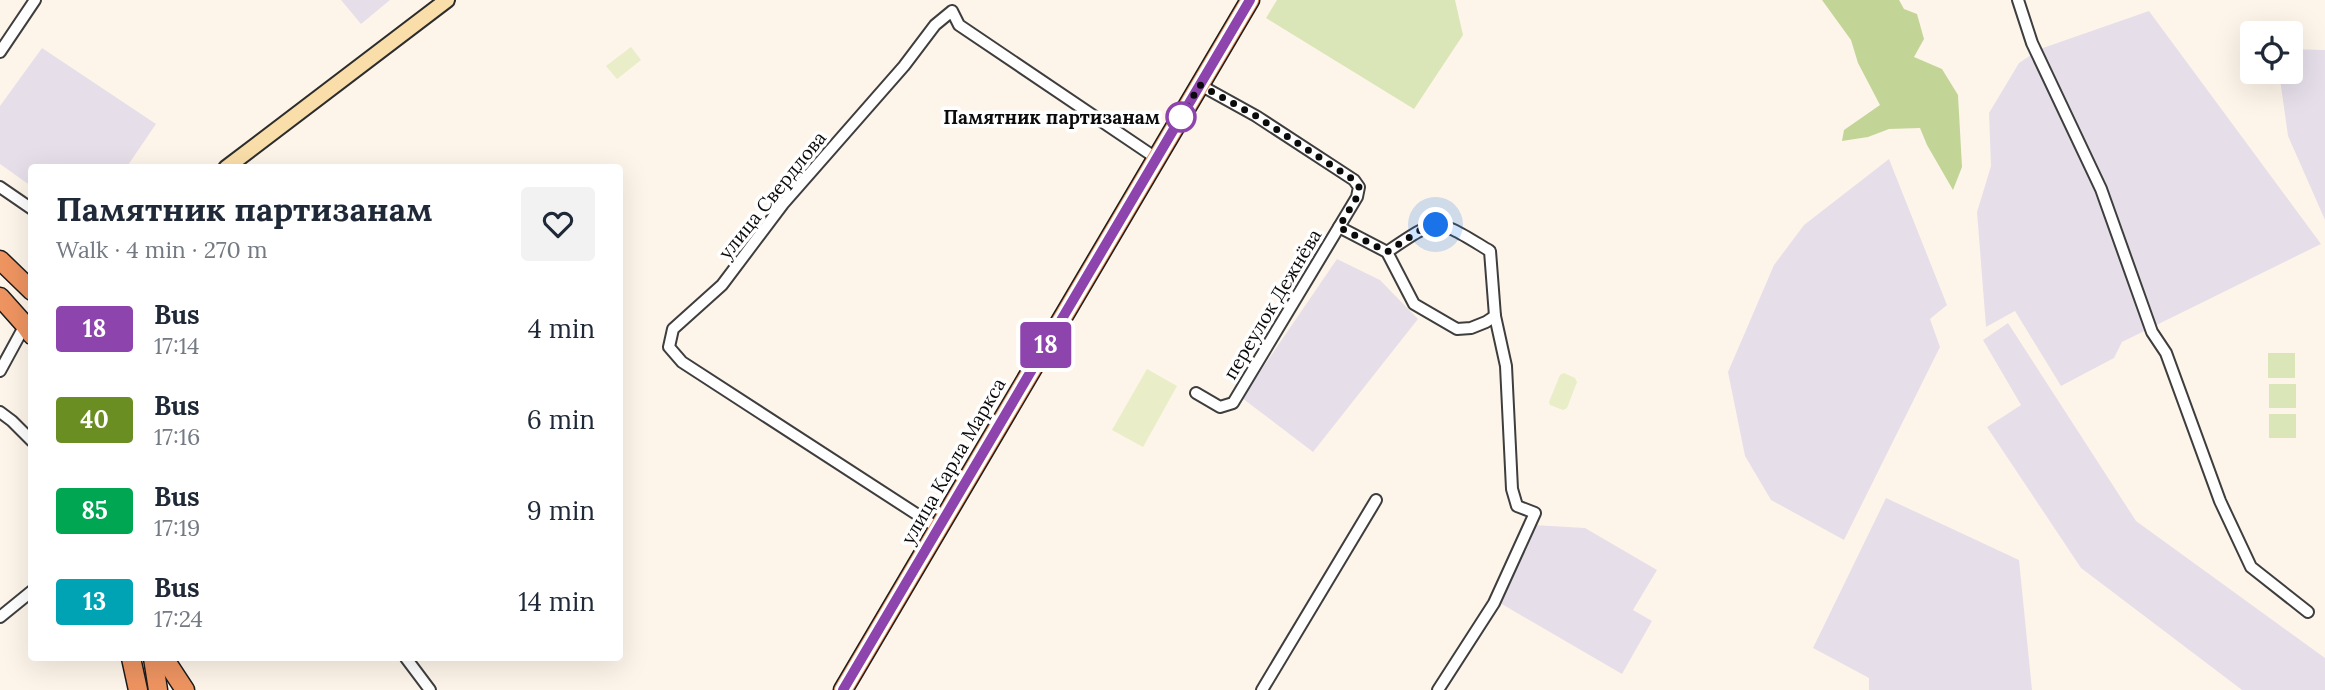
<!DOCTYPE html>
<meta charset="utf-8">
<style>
:root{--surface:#fff;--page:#f2f2f3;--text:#1f2937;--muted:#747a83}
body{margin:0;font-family:Lora,serif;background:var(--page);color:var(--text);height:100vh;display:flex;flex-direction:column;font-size:26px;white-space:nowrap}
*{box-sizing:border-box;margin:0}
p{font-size:23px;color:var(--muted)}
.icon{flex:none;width:38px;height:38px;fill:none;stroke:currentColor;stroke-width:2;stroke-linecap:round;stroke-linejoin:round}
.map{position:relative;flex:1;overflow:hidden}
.side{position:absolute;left:28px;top:164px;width:595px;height:497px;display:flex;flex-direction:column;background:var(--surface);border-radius:7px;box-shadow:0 7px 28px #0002}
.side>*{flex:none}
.badge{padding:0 14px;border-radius:5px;font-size:24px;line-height:46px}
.tools{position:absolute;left:2240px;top:21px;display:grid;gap:14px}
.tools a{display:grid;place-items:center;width:63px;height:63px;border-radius:7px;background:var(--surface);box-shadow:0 7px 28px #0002;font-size:35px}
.you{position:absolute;width:35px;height:35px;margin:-18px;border:5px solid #fff;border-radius:50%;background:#1a73e8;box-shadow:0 0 0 10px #1a73e833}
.map>.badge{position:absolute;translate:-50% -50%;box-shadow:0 0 0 4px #fff}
.round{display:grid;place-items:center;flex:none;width:74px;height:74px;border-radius:7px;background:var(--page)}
.headline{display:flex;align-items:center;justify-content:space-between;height:119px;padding:0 28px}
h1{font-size:33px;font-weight:700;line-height:52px}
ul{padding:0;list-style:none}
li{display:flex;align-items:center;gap:21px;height:91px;padding:0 28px}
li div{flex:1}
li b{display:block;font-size:26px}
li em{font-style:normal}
li .badge{min-width:77px;font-weight:700;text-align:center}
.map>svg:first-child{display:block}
.industrial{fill:#e6dfea}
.green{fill:#dae6b7}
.forest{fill:#c2d597}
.pitch{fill:#e9edc8}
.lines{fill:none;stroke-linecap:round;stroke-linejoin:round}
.minor-casing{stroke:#3e3e3e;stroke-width:14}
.secondary-casing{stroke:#2d2d2d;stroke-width:18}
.trunk-casing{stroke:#1c1c1c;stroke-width:21}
.minor{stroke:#fff;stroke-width:10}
.secondary{stroke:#fadea9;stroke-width:14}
.trunk{stroke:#ee9461;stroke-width:18}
.line-casing{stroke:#fff;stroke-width:16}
.line{stroke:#8e44ad;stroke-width:10}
.walk{stroke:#0b0b0b;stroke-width:7;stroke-dasharray:0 12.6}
.stop-dot{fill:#fff;stroke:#8e44ad;stroke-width:3.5}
.labels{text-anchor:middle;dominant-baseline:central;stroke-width:7;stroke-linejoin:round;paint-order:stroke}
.stop-label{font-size:19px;font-weight:bold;fill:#0b0b0b;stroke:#fff;text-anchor:end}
.street-label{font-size:19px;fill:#0b0b0b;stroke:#fff}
</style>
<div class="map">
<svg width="2325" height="690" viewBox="0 0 2325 690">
<rect width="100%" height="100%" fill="#fef5ea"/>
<g class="industrial">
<path d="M341 0H390L361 24Z"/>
<path d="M2149 11 2321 244 2122 342 2114 358 2061 386 2015 311 1986 327 1977 212 1991 166 1989 113 2019 63 2040 49Z"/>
<path d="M42 48 156 124 126 168H32L31 186 0 164V106Z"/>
<path d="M2291 49 2325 50V220L2288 136 2279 72H2291Z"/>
<path d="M1889 159 1947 305 1930 319 1940 347 1844 540 1771 500 1745 456 1728 372 1774 265 1804 225Z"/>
<path d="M1337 259 1380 280 1418 319 1313 452 1242 398Z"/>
<path d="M2008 323 2136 521 2325 658V690H2242L2081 568 1987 427 2021 405 1983 340Z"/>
<path d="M1886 498 2019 560 2032 690H1869V678L1813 648Z"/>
<path d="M1534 525 1585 528 1657 570 1633 610 1652 621 1622 674 1500 603Z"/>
</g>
<g class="green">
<path d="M1277 0H1455L1463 35 1414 109 1266 18Z"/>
<rect x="2268" y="353" width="27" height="25"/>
<rect x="2269" y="384" width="27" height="24"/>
<rect x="2269" y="414" width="27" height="24"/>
</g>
<path class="forest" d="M1822 0H1899L1904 9 1917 14 1924 39 1914 57 1942 69 1958 95 1962 167 1953 190 1927 145 1920 128 1889 129 1868 137 1842 141 1844 130 1880 105 1858 63 1851 40Z"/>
<g class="pitch">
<path d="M631 47 641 60 617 79 606 66Z"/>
<path d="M1147 369 1177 386 1143 447 1112 430Z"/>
<path d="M1564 373 1575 378 1577 382 1567 408 1563 410 1550 405 1549 402 1560 375Z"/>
</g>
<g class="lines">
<defs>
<g id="minor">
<path d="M2018 0 2032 43 2101 189 2152 332 2166 353 2220 501 2251 567 2308 612"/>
<path d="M0 52 35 0"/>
<path d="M0 187 32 209"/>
<path d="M1339 227 1387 252 1414 304 1457 329 1471 328 1486 322 1495 316"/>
<path d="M1387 252C1440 216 1435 218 1490 251L1495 316 1506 366 1512 489 1517 506 1535 513 1494 603 1438 690"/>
<path d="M0 371 25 325"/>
<path d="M1196 393 1220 407 1233 403 1357 197 1359 187 1354 180 1256 116 1200 85"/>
<path d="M0 412 12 421 32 441"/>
<path d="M938 528 682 362 669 347 673 329 722 285 783 204 904 66 935 25 952 11 959 25 1156 158"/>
<path d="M0 617 32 591"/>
<path d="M406 658 430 690"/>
<path d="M1262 690 1376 500"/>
</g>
<path id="secondary" d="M226 168 447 0"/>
<g id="trunk">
<path d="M0 260 32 291"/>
<path d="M0 297 25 325 32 335"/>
<path d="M131 658 138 690"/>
<path d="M153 658 158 690"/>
<path d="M164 658 185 690"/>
<path d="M843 690 1250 0"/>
</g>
</defs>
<use href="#minor" class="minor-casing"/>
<use href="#secondary" class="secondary-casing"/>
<use href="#trunk" class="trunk-casing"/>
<use href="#minor" class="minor"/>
<use href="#secondary" class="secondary"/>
<use href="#trunk" class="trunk"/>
</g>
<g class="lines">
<defs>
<path id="line" d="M843 690 1250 0"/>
</defs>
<use href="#line" class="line-casing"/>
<use href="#line" class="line"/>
<path class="walk" d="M1181 117 1200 85 1256 116 1354 180 1359 187 1357 197 1339 227 1387 252 1422 229 1436 225"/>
</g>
<circle class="stop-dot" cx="1181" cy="117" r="14"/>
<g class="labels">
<g class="stop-label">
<text x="1160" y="117">Памятник партизанам</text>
</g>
<g class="street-label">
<text transform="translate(772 195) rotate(-51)">улица Свердлова</text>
<text transform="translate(1272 304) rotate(-59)">переулок Дежнёва</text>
<text transform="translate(953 461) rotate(-60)">улица Карла Маркса</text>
</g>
</g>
</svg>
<div class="tools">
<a><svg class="icon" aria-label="locate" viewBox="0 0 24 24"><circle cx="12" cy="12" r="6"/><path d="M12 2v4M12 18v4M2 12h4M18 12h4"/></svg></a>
</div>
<div class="you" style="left:1436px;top:225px"></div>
<b class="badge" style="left:1046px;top:345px;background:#8e44ad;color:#fff">18</b>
<section class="side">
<div class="headline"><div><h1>Памятник партизанам</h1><p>Walk · 4 min · 270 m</p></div><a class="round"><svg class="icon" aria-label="heart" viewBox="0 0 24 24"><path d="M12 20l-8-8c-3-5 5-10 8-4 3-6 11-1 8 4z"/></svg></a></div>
<ul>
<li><span class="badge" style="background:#8e44ad;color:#fff">18</span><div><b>Bus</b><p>17:14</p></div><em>4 min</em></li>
<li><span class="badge" style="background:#6b8e23;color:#fff">40</span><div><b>Bus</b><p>17:16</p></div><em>6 min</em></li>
<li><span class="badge" style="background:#00a651;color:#fff">85</span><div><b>Bus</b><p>17:19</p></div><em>9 min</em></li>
<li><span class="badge" style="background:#00a3b4;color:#fff">13</span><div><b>Bus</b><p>17:24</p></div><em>14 min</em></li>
</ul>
</section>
</div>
